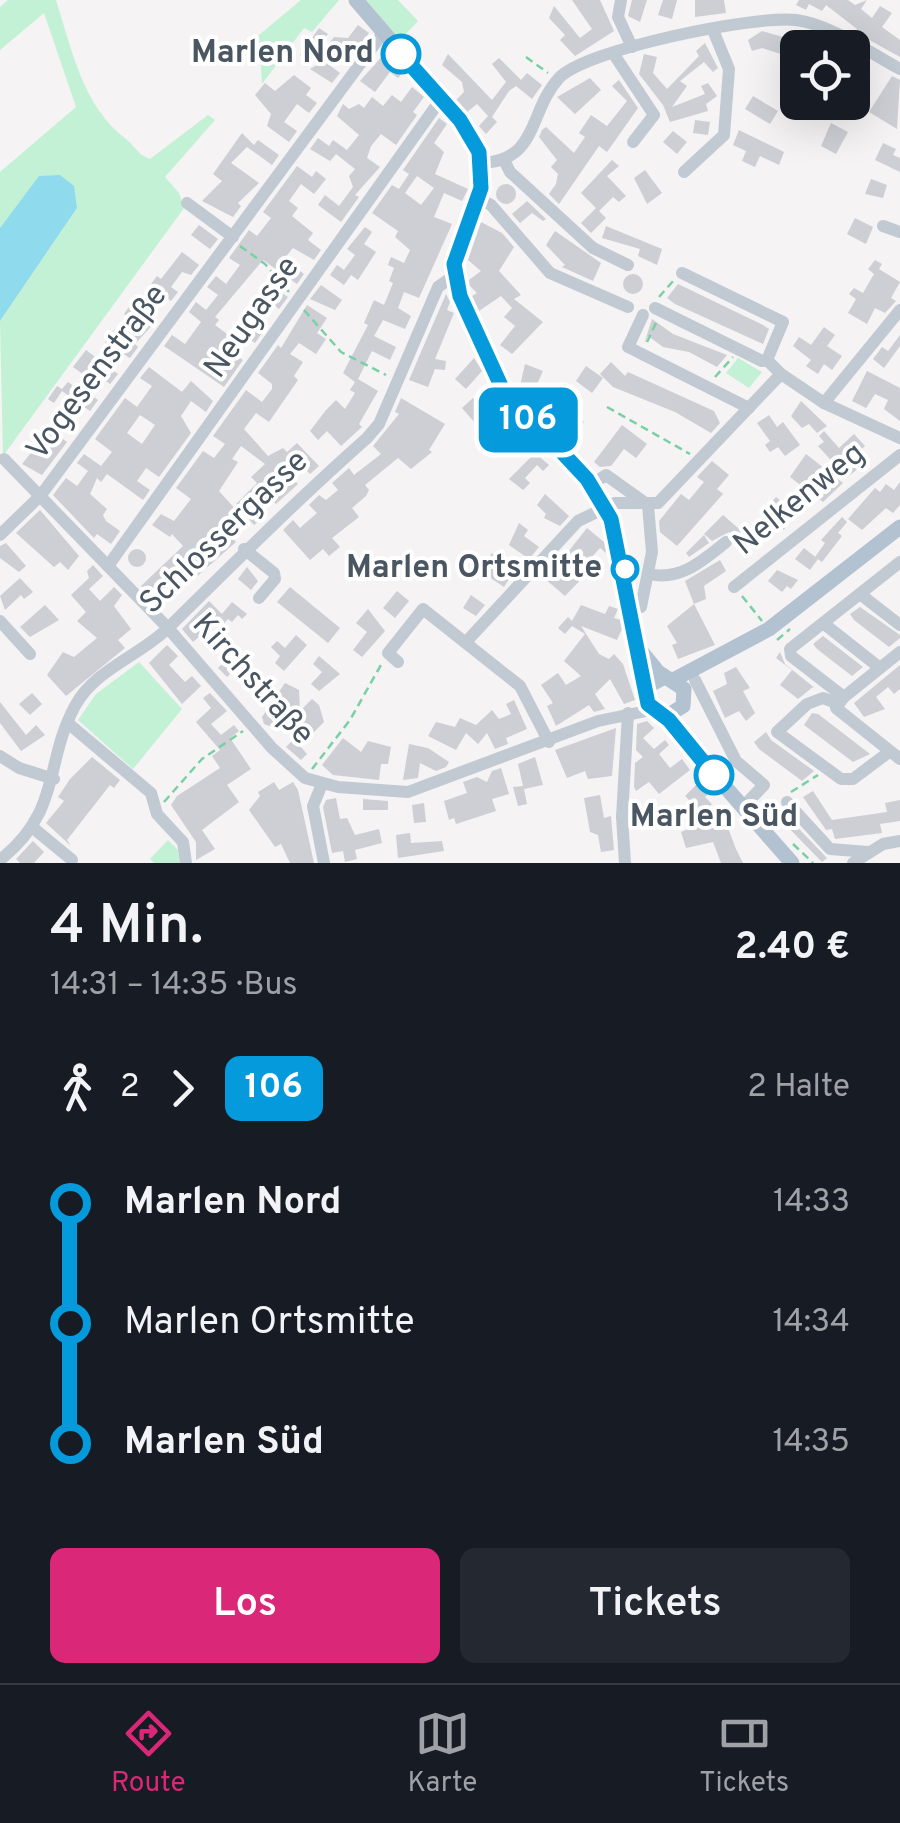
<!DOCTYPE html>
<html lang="de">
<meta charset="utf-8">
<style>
:root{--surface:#171b24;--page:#242831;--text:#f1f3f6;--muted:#9ea1a6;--line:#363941;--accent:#db2777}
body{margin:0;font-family:Overpass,sans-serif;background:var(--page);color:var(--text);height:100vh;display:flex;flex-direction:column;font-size:38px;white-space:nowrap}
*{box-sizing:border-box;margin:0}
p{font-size:32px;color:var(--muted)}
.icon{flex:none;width:55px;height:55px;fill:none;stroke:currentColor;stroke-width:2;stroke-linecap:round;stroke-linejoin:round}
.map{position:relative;height:863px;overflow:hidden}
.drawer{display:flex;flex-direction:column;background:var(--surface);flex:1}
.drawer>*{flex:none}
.badge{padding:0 20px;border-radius:15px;font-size:35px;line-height:65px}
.fabs{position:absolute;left:780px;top:30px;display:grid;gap:20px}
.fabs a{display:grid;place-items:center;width:90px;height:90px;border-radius:15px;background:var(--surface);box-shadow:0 10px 40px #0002;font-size:50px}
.map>.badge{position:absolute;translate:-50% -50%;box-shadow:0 0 0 5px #fff}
.legs{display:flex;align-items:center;gap:15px;height:110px;padding:0 50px;font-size:32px}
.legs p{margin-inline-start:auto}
.overview{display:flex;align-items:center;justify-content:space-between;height:170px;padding:0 50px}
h1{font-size:55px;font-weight:600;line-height:75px}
.primary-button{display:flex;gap:20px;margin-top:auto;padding:20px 50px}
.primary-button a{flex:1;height:115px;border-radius:15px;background:var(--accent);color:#fff;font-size:40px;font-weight:600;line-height:115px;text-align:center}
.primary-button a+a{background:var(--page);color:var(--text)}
ul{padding:0 50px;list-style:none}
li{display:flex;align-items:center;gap:35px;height:120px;font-size:38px}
li i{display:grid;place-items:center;width:15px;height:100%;margin:0 12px;background:currentColor}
li i::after{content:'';width:25px;height:25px;margin:-12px;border:8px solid;border-radius:50%;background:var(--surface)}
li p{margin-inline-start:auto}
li:first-child i{background:linear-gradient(#0000 50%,currentColor 0)}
li:last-child i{background:linear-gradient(currentColor 50%,#0000 0)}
.dock{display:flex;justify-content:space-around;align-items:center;height:140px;border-top:2px solid var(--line);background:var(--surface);font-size:28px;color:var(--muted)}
.dock a{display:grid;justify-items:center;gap:5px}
.dock .on{color:var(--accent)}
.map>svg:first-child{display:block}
.green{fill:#c3f1d5}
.water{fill:#90daee}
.building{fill:#cdcfd5;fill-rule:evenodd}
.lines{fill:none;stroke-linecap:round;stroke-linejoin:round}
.path{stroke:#7ad0a6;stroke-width:2.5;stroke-dasharray:8 5;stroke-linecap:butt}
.minor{stroke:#c1cad2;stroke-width:12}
.major{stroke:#b3c2d1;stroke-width:15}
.line-1-casing{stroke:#fff;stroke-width:22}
.line-1{stroke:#059adb;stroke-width:15}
.stop-1-dot{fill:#fff;stroke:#059adb;stroke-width:5}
.labels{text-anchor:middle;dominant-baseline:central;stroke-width:8;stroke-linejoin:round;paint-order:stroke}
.stop-label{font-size:32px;font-weight:bold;fill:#4a5661;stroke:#fff;text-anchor:end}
.street-label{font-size:32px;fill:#4a5661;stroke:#fff}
</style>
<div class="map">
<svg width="900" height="863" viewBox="0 0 900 863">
<rect width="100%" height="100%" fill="#f5f3f3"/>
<g class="green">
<path d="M8 0H56C72 50 83 107 126 139 135 146 138 155 150 159L208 115 215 120 165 177 179 193 184 208 3 456 0 321 77 208 40 176 0 228V172L76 107 44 13 0 50V7Z"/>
<path d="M301 0H339L312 32 304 28 262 84 259 35Z"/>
<path d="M366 0H398L418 21 400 40Z"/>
<path d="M738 358 762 372 749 388 726 373Z"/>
<path d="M139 662 182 709 133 769 78 720 96 694Z"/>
<path d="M168 840 178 850 180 863H154L150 859Z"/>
</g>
<path class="water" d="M60 175 74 186 77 208 0 321V228L39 176Z"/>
<g class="building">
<path d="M572 0H600L614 31 575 56 560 40 565 35 549 18 554 6 580 38 592 29Z"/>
<path d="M632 0H647L640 22 628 16Z"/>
<path d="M663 0H677L672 19 658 15Z"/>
<path d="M695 0H724L726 13 695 17Z"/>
<path d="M799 0H848L855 5 867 0 861 9 872 18 880 6 892 13 882 27 900 40V57L855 32 857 29 826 5 822 11 809 4 806 10 796 5Z"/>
<path d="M358 25 369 33 350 59 329 43 334 37 348 38Z"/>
<path d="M319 28 328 34 306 60 300 55Z"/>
<path d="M762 31 814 46V48H798V70L781 65 784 55 762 48 752 51 748 40Z"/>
<path d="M705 43 718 68 713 72 704 62 680 81 687 86 672 107 705 94 701 86 708 83 717 96 706 104 708 111 670 122 663 105 639 74 644 54 657 57 653 73 667 89 699 56 696 51Z"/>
<path d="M385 53 403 72 398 78 390 72 375 92 360 81Z"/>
<path d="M448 54 492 100 506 82 492 64 499 58 521 80 527 73 542 85 532 99 516 86 509 91 492 117 497 122 486 134 479 126 488 116 477 104 467 112 456 100 464 92 462 82 442 65Z"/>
<path d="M324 61 340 73 332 83 310 69Z"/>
<path d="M294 75 311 88 306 95 317 103 309 113 297 104 284 122 297 131 289 142 267 126 271 114 255 95 265 83 275 91Z"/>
<path d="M892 76 900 80 897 129 869 112Z"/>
<path d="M590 78 601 90 575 114 557 97Z"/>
<path d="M619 80 638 108 607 152 599 146 559 204 549 194 556 184 558 174 551 167 557 160 539 137 542 130 546 127 574 153 585 137 579 133 591 115 607 126 627 101 612 86Z"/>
<path d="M412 87 424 97 413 112 417 115 396 145 381 134 371 146 367 158 380 167 355 195 359 197 341 222 318 205 325 195 339 206 353 187 349 176 355 169 336 154 330 161 310 149 318 138 329 146 333 140 347 150 359 135 337 116 343 104 349 109 359 104 364 108 372 97 383 106 392 95 401 102Z"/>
<path d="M753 96 778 111 770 124 745 109Z"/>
<path d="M439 118 447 124 434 143 444 152 435 174 468 189 462 201 444 193 434 217 452 224 419 298 404 292 398 308 411 316 405 329 383 320 374 336 396 347 390 360 372 351 358 379 378 391 359 424 362 427 341 446 327 431 318 440 310 431 326 410 336 400 345 409 355 393 350 390 355 382 343 373 368 325 364 323 374 300 384 305 393 283 389 281 394 268 388 265 391 257 404 263 410 250 395 237 398 231 372 213 392 185 399 189 409 174 403 170ZM417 176 434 188 421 205 405 193Z"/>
<path d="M695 120 710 122 708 135 693 133Z"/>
<path d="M831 123 848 132 836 154 821 146Z"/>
<path d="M739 130 784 152 779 165 760 156 755 167 742 161 746 151 733 145Z"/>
<path d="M673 131 687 142 677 154 663 142Z"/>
<path d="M242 133 254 145 258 140 279 155 272 165 247 147 231 163 259 183 238 203 241 206 233 217 202 201 222 181 213 174Z"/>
<path d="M883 143 896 149 893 155 900 158V172L875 160Z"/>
<path d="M612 160 619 166 607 176 626 196 619 202 613 197 599 211 606 218 591 233 581 223 596 208 581 193Z"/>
<path d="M297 166 312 177 316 171 326 179 314 194 301 184 289 201 298 208 292 216 313 233 308 240 321 250 314 260 293 248 284 259 304 274 297 284 263 260 215 317 219 320 215 325 231 337 250 312 260 320 255 327 262 333 255 343 243 335 230 351 243 360 224 387 164 346 172 335 185 344 201 322 189 312 196 302 206 310 218 295 207 287 216 276 226 284 240 265 229 258 249 230 257 236 271 218 263 212Z"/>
<path d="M645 170 662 193 647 204 634 178Z"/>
<path d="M871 179 887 185 883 198 865 194Z"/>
<circle cx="506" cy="194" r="10"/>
<path d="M527 201 546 219 543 221 532 213 520 223 512 214Z"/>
<path d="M855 218 873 227 866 244 847 234Z"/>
<path d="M481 222 502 233 514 247 499 271 521 295 514 299 543 322 512 354 500 345 515 326 504 317 512 308 501 296 479 311 472 296 477 293 470 286 469 280 481 271 468 260Z"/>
<path d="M199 225 218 239 210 249 191 235Z"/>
<path d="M606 226 662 249 657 265 638 256 640 249 602 238Z"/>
<path d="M365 227 372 232 364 244 376 252 358 280 351 275 344 285 330 275 337 265 344 270 355 255 347 249Z"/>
<path d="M555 231 601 263 593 281 562 267 565 265 546 245Z"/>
<path d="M182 252 199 265 191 275 182 272 171 287 178 292 171 301 151 284 157 276 161 279Z"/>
<path d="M875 260 882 264 879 269 900 282 891 298 896 301 885 313 875 308 867 324 848 313 856 299 849 294 854 288 863 293 874 274 868 269Z"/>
<circle cx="633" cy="284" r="10"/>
<path d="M267 283 288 297 279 309 259 294Z"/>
<path d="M678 284 763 325 769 329 763 344 675 304 667 298Z"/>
<path d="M321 285 342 300 335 310 310 299Z"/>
<path d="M446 294 450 302 447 310 454 313 435 359 446 361 445 370 435 369 428 387 409 380Z"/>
<path d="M133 301 158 319 135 344 138 347 130 358 105 343 115 329 125 337 136 323 124 314Z"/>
<path d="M307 305 327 318 317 333 326 339 316 354 299 343 290 354 303 362 294 376 298 380 269 422 256 413 244 429 268 456 283 448 287 452 297 443 319 466 310 474 293 457 282 467 298 484 276 504 264 491 253 501 266 515 254 525 236 504 257 483 251 477 265 464 241 446 232 459 238 462 219 491 238 512 222 527 236 542 185 587 179 581 169 590 162 584 150 595 141 586 183 546 172 534 170 537 152 525 161 514 174 521 191 499 176 488 203 451 214 458 225 444 213 436 246 390 262 402 272 389V384L258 373 278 345 281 348Z"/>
<path d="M652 319 673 334 727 355 717 367 689 352 663 347 648 336 644 344Z"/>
<path d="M824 327 835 335 827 346 842 356 832 370 824 364 818 374 806 366 811 360 793 346 799 337 811 345Z"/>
<path d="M900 335V346L884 368 873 359 882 347 888 351Z"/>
<path d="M86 350 118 374 110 384 96 374 84 390 98 400 90 411 62 391 54 403 48 399 57 386 62 389 68 382 75 387 84 375 73 367Z"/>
<path d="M474 358 482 371 466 389 455 379Z"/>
<path d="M611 362 625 376 628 372 714 411 720 423 711 433 675 412 613 387 600 374Z"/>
<path d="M525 364 543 371 531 398 519 390Z"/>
<path d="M586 366 603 378 592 393 576 381Z"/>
<path d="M149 367 182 392 191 381 213 401 206 412 191 401 181 416 191 433 159 477 146 468 137 481 150 490 143 500 107 474 101 482 97 478 90 494 107 509 103 515 106 521 120 531 111 544 97 534 94 538 53 495 66 478 77 486 88 471 77 463 84 454 101 466 112 452 95 439 125 398 137 407 152 386 140 378ZM140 415 155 425 142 444 127 433Z"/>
<path d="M867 371 900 388V421L884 409 888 400 875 394 866 408 852 401Z"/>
<path d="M549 392 584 422 571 440 535 406Z"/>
<path d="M401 398 445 424 429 450 432 452 411 469 398 458 365 485 369 490 366 496 352 508 359 517 332 538 340 547 329 556 323 549 310 560 283 530 293 520 300 528 317 513 309 505 319 495 326 500 338 490 332 483 349 468 354 475 381 454 373 446 399 414 395 412Z"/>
<path d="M473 398 493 421 501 413 509 422 494 436 504 445 491 457 474 439 482 431 462 408Z"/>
<path d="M801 401 827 426 817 433 809 424 802 428 791 416Z"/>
<path d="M769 415 777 427 783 422 800 445 785 456 778 447 770 452 765 445 770 441 757 423Z"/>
<path d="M622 425 647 444 636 458 624 449 611 466 600 467 594 462Z"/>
<path d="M50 429 67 442 42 475 22 464Z"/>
<path d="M824 431 839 448 854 434 865 446 855 455 863 464 847 478 818 446 824 442 819 436Z"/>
<path d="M535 453 549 465 543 471 537 465 525 478 530 483 523 490 509 479Z"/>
<path d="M806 454 843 483 823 502 790 477Z"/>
<path d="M712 461 729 475 717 489 723 494 677 546 660 532 659 521 681 494 689 500 704 482 697 477Z"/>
<path d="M900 482V505L893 513 886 508 862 530 848 519 875 488 880 492 886 484 894 490Z"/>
<path d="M545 494 569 516 560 526 544 518 546 514 537 505Z"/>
<path d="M776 497 792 510 784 530 771 520 779 511 770 504Z"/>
<path d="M40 510 79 556 68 570 60 562 54 567 16 533Z"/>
<path d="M723 515 745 534 736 543 729 532 712 541 704 534Z"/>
<path d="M842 517 847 522 838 533 842 536 822 562 815 557 825 543 821 540Z"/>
<path d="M519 523 528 530 524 536 539 547 529 559 509 545Z"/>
<path d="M587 528 604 542 606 553 600 548 588 561 594 566 565 596 545 579 557 564 572 577 583 565 568 552Z"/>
<path d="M704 535 709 543 689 557 686 553Z"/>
<path d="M6 543 26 566 19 572 0 558V546Z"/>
<path d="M804 548 818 559 810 570 795 559Z"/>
<circle cx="137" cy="558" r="9"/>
<path d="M492 553 500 558 494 565 511 576 504 587 486 575 493 565 487 560Z"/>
<path d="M720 560 726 571 704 586 706 599 694 604 685 581Z"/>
<path d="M93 565 103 576 89 589 100 601 114 587 122 595 114 606 131 629 118 640 125 648 66 696 47 675 63 652 74 657 97 638 77 621 86 612 71 595 89 578 87 571Z"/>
<path d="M247 567 258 581 251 590 238 579Z"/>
<path d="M777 570 798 580 791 589 787 586 782 592 768 581Z"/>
<path d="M20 578 33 592 24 599 21 595 5 610 0 596Z"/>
<path d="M290 587 340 628 328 643 277 602Z"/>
<path d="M397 591 409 601 395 618 383 608Z"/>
<path d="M471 595 485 605 476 616 463 608Z"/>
<path d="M209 601 222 614 232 602 247 614 242 619 238 615 232 622 228 619 219 629 205 615 194 626 202 634 193 642 182 629Z"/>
<path d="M694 604 715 645 678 659 672 645 677 643 667 626Z"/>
<path d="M45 605 59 620 30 637 20 627Z"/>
<path d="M581 605 605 614 609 606 618 609 614 618 621 620 622 629 617 640 581 626 599 654 609 659 614 654 623 664 635 700 624 704 610 679 595 694 605 709 594 712 589 705 556 726 547 706 553 703 541 685 558 673 566 685 581 676 564 661 585 634 572 626 565 634 558 628 568 617 572 621Z"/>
<path d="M860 607 900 635V638L889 647 854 620 850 614Z"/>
<path d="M368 609 385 631 362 657 353 650 367 632 356 623Z"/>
<path d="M296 635 307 645 284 671 275 663 280 656 271 647 277 641 285 648Z"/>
<path d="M823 636 863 667 852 676 817 649 813 644Z"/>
<path d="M167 645 178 656 169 665 185 682 192 676 201 686 182 704 149 663Z"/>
<path d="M780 652 785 664 816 689 813 687 798 699 780 685 792 670 776 658Z"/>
<path d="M319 656 340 674 319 691 311 684 322 672 313 664Z"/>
<path d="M229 657 238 666 227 677 218 668Z"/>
<path d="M900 665V689L894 694 888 687 876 697 885 709 864 717 854 703Z"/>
<path d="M736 667 750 688 743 691 755 713 746 721 739 711 725 718 713 691 727 684 724 673Z"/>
<path d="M285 683 299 690 300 711 312 699 319 705 324 722 313 733 291 712 277 729 264 724 262 717Z"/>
<path d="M32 693 42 704 30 715 19 704Z"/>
<path d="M210 693 227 711 211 724 221 735 234 725 239 731 230 738 251 769 227 785 239 802 202 830 215 849 196 860V842L171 805 177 796 220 768 212 756 220 750 196 722 211 708 203 698Z"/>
<path d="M514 700 527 729 506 738 508 744 495 749 487 733 478 744 466 733 456 750 428 736 436 722 455 727 460 718 476 725 492 710 499 719 511 714 506 704Z"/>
<path d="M0 702 26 735 36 725 45 735 21 751 0 723Z"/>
<path d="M812 713 818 714 870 754 853 762 804 725Z"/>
<path d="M647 721 654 728 643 738 654 749 665 740 669 745 659 754 670 768 682 759 690 770 659 794 649 782 636 791 634 787 635 763 643 757 636 750 637 724Z"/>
<path d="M616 728 612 776 588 779 585 771 567 778 555 750Z"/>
<path d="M766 732 771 740 814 771 802 781 759 749 754 742Z"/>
<path d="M343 738 361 752 368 741 391 747 388 764H381L379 780 333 775 322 765Z"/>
<path d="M294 739 307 754 301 760 286 747Z"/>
<path d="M409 744 428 748 449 762 446 767 436 771 420 763 418 778 403 780Z"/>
<path d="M92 757 120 780 114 788 110 785 67 840 71 846 46 823 64 801 58 797 70 779Z"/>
<path d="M535 757 543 785 524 789 527 804 518 806 513 787 523 786 518 764Z"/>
<path d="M501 768 509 794 492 799 496 811 456 824 454 818 449 820 444 801 467 793 463 782 477 777 487 782 492 771Z"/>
<path d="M700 781 710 792 705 797 712 804 703 814 685 796Z"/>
<path d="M274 782 279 790 293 782 298 790 314 863H290L281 844 275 847 249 810 260 796 258 792Z"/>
<path d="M813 791 832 820 887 812 885 803 900 800V821L880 824 882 833 835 839 832 829 826 830 803 797Z"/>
<path d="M600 795 604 818 611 816 614 850 601 852 598 835 590 832 584 798Z"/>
<path d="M336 798 340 819 347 818 355 835 379 829 382 843 355 850 357 859 345 862 343 851 332 853 323 807 326 800Z"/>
<path d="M363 799 388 801V810H363Z"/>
<path d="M424 803 426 822 414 823 412 805Z"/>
<path d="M781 810 827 858 822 862 776 815Z"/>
<path d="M723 815 736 849 743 863H721L713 842 686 848 681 832Z"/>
<path d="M410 833 411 843 442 841 444 851 398 858 396 835Z"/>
<path d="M33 841 44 852 34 863H20L16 859Z"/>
</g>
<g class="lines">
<g class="path">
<path d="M526 57 548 73"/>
<path d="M240 246 265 264 289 292"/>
<path d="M659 297 674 280"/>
<path d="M304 310 341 352 386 375"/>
<path d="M647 342 656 323"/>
<path d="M715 377 733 357"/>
<path d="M607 407 690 454"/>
<path d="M742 596 762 621"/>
<path d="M777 640 790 629"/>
<path d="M312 769 350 720 382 663"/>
<path d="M791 792 818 775"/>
<path d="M164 802 202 759 243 731"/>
<path d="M793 844 813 863"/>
</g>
<g class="minor">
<path d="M621 0 618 17 632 47"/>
<path d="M613 53 654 115 633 142"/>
<path d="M504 160 510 172 593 248 628 265"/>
<path d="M482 163C539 160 528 112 559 78 586 49 756 15 796 20 830 24 870 53 900 69"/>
<path d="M684 172 724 135 729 69 713 30"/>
<path d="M478 198 491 205 550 273 628 307"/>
<path d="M187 203 233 237"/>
<path d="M883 226 900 232"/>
<path d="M682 273 783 322 767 360 781 374"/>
<path d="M655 308 762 361 767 360"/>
<path d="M643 315 628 347 749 408"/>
<path d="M824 403 900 310"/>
<path d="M4 459 168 628 272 748 305 778 338 787 408 792 598 721 651 710"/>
<path d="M591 485 606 475 648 505 652 552 641 607"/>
<path d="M0 535 41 495 383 33"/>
<path d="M244 549 274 573 275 579 259 598"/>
<path d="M108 566 441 99"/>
<path d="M649 574C681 581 702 561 726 542"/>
<path d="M734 587 900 455"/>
<path d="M860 594 900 625"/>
<path d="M0 621 30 654"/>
<path d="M823 623 880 668"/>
<path d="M466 642 578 521 615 503H658L781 374 824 403 900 438"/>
<path d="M900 652 844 697 836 708 900 759"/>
<path d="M398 662 388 653 423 609 520 686 549 742"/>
<path d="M695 680 736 761 764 785 743 807"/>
<path d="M844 697 791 656 790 649 900 562"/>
<path d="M837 703 823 698 807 704 777 732 841 779H853L889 752"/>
<path d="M69 724 151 793 157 814 183 842 186 863"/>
<path d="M0 756 19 768 54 779"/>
<path d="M322 784 313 806 324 863"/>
<path d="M787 802 830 849 868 852"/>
<path d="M32 827 72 860"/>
<path d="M0 860C62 811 44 763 75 706 94 670 141 655 168 628 234 563 298 499 367 438L379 424 438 287 455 275"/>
<path d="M625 863 622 817 628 713"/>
<path d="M853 863 883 844 900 841"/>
</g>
<g class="major">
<path d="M356 0 459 120 479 151 481 188 455 264 460 296 502 388 587 479 611 519 647 691"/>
<path d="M640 650 658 672 684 689 683 706 667 716 654 712 646 698 650 685 665 677"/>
<path d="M675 679 769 629 900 527"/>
<path d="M663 716 792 863"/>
</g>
</g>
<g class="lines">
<defs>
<path id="line-1" d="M401 54 460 120 479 152 481 188 454 264 460 296 502 388 587 479 611 519 648 704 669 720 714 775"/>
</defs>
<use href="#line-1" class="line-1-casing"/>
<use href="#line-1" class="line-1"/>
</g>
<g class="stop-1-dot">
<circle cx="401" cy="54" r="18"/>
<circle cx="625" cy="569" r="12"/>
<circle cx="714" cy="775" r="18"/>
</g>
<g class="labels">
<g class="stop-label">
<text x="374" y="54">Marlen Nord</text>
<text x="602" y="569">Marlen Ortsmitte</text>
<text x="714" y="818" text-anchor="middle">Marlen Süd</text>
</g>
<g class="street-label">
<text transform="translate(253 318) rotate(-55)">Neugasse</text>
<text transform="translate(98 373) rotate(-53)">Vogesenstraße</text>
<text transform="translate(800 500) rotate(-39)">Nelkenweg</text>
<text transform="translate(225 533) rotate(-44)">Schlossergasse</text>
<text transform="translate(252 680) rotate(48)">Kirchstraße</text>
</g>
</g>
</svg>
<div class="fabs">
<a><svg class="icon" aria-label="locate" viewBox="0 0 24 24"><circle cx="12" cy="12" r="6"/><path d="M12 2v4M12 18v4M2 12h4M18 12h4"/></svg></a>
</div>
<b class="badge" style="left:528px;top:420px;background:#059adb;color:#fff">106</b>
</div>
<section class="drawer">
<div class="overview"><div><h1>4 Min.</h1><p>14:31 – 14:35 · Bus</p></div><b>2.40 €</b></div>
<div class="legs"><svg class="icon" aria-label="walk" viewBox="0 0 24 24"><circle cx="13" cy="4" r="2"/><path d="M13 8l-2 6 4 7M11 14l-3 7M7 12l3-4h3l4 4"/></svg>2<svg class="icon" aria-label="forward" viewBox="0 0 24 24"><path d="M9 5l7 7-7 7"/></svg><b class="badge" style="background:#059adb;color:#fff">106</b><p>2 Halte</p></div>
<ul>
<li><i style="color:#059adb"></i><b>Marlen Nord</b><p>14:33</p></li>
<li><i style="color:#059adb"></i><span>Marlen Ortsmitte</span><p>14:34</p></li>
<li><i style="color:#059adb"></i><b>Marlen Süd</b><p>14:35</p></li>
</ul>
<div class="primary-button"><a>Los</a><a>Tickets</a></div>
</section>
<nav class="dock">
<a class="on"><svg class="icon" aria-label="directions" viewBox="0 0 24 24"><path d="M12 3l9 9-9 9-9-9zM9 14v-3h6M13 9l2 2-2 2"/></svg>Route</a>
<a><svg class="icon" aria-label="map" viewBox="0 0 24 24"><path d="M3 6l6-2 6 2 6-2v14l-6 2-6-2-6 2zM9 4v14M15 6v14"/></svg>Karte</a>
<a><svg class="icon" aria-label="tickets" viewBox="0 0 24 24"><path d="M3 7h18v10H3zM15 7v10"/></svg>Tickets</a>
</nav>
